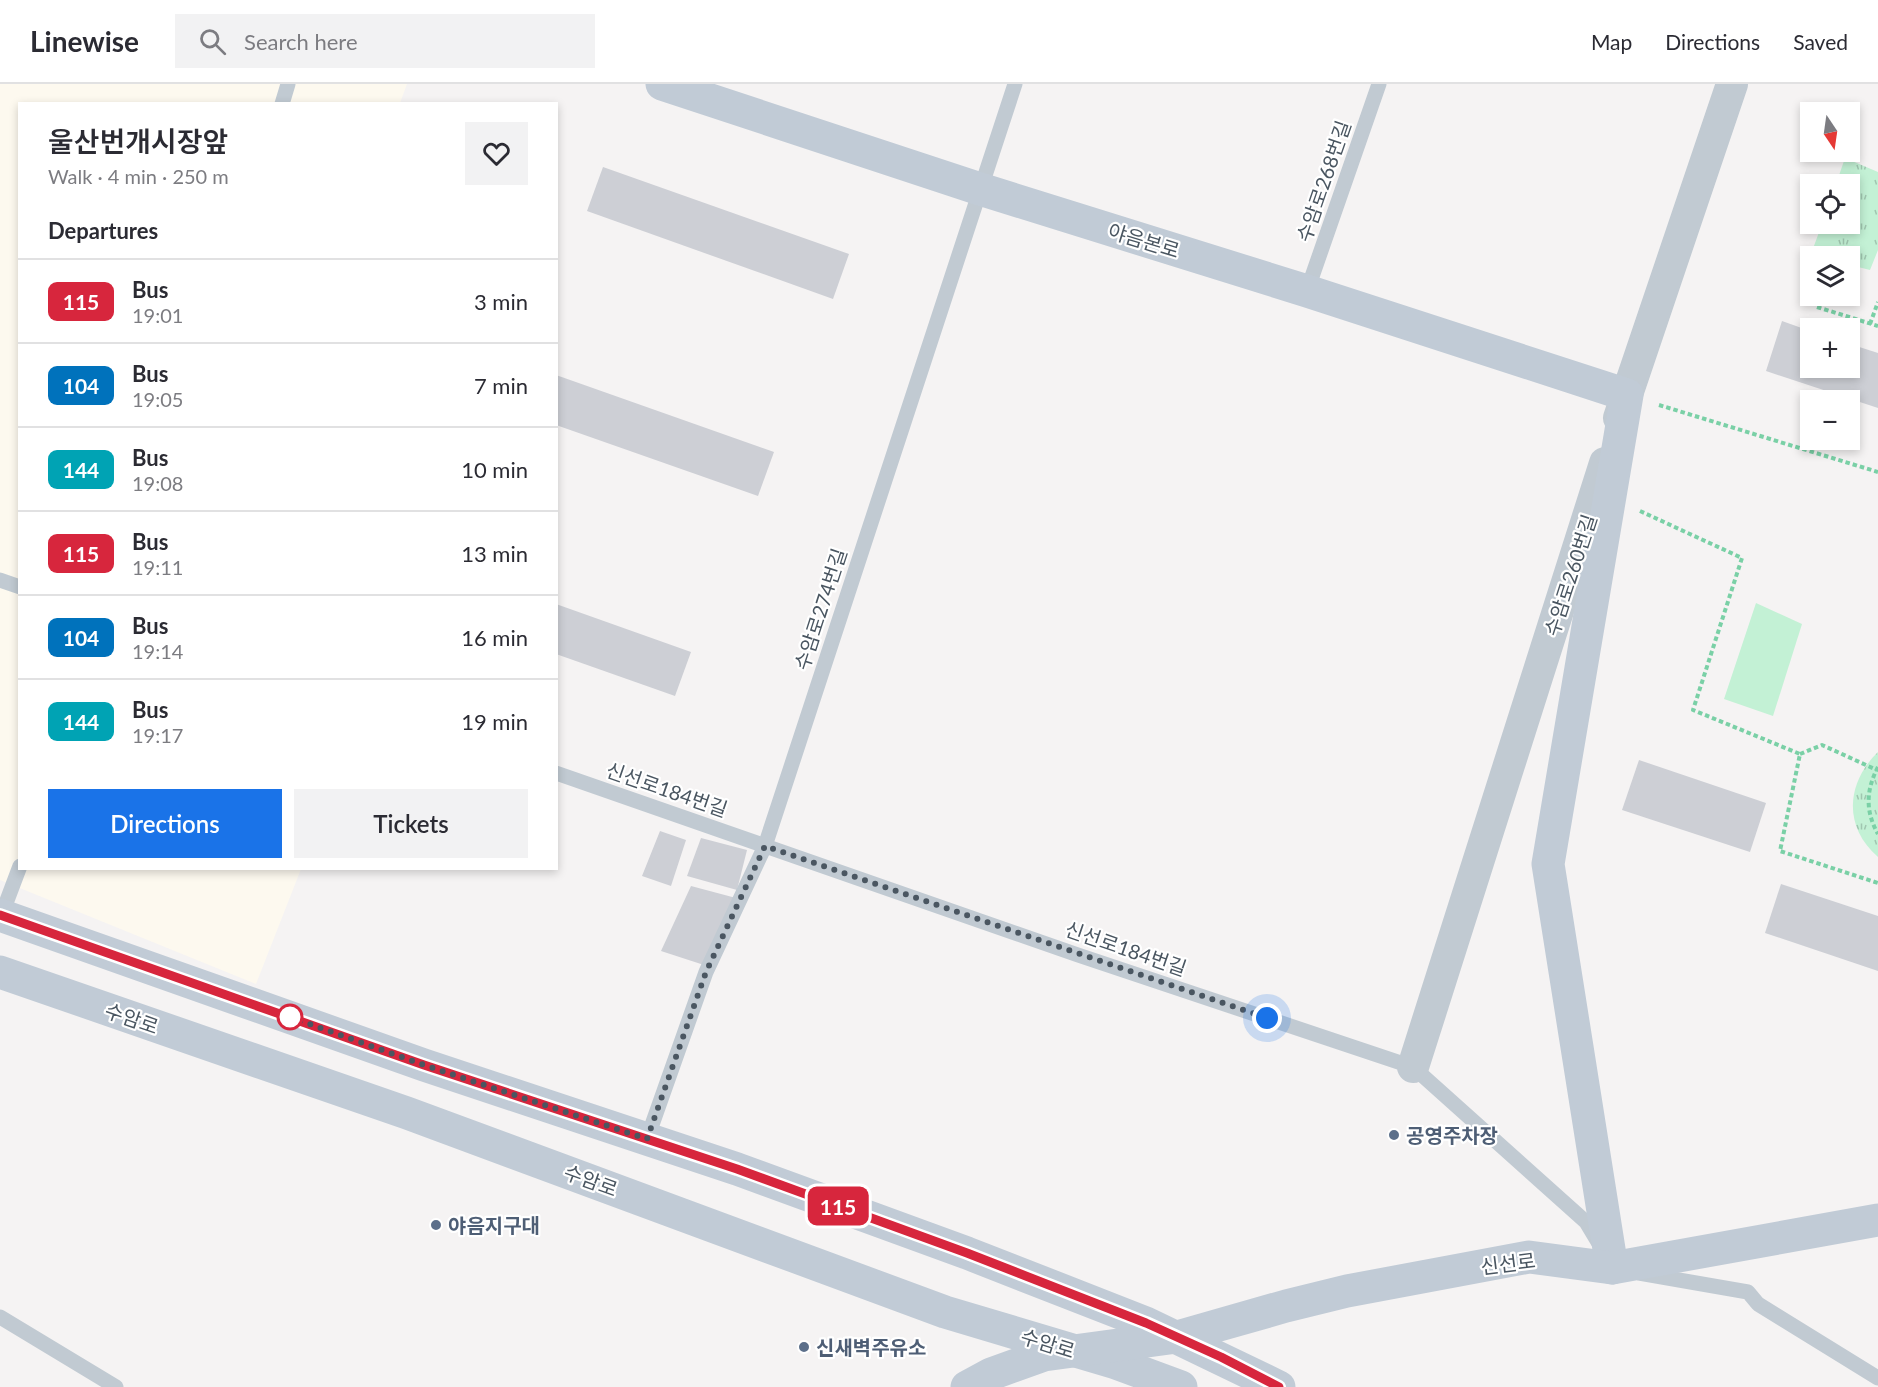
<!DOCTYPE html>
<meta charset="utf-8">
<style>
:root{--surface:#fff;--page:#f2f2f3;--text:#2b2b33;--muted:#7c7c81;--line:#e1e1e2;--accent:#1a73e8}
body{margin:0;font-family:Lato,"Noto Sans KR",sans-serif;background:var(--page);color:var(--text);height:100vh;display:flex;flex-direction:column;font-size:22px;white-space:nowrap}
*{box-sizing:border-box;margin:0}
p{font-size:20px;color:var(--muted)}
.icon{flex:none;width:33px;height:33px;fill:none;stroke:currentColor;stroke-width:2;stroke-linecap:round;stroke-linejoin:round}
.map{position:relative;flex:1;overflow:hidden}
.panel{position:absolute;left:18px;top:18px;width:540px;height:768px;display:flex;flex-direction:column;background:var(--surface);border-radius:0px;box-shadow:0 3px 9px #0003}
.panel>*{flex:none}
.badge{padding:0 12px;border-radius:9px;font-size:21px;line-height:39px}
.needle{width:39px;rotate:167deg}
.controls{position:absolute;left:1800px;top:18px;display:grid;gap:12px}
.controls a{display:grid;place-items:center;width:60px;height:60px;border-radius:0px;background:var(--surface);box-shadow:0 3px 9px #0003;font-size:30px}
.you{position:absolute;width:30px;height:30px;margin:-15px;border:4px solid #fff;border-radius:50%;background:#1a73e8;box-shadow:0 0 0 9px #1a73e833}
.map>.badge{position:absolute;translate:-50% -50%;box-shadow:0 0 0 3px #fff}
h2{padding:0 30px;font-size:22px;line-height:54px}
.round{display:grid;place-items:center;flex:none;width:63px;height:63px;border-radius:0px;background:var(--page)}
.overview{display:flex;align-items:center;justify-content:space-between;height:102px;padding:0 30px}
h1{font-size:28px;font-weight:600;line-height:45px}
.button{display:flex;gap:12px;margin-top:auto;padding:12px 30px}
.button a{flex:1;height:69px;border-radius:0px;background:var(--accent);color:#fff;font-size:24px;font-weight:600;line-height:69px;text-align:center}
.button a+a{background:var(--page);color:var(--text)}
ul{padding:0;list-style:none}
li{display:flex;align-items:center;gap:18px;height:84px;padding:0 30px;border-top:2px solid var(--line)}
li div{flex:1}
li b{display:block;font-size:22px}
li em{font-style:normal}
li .badge{min-width:66px;font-weight:700;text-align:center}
header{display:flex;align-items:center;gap:36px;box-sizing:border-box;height:84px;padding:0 30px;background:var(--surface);border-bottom:2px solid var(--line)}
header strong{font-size:28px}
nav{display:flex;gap:33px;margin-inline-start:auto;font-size:21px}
.search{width:420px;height:54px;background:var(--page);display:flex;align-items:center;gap:15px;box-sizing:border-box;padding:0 21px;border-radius:0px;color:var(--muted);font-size:22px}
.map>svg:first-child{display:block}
.commercial{fill:#fdf9ef}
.park{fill:url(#park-tufts)}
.garden{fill:#c3f1d5}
.building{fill:#cdcfd5}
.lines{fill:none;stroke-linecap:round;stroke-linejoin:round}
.path{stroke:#7ad0a6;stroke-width:4;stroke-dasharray:4.5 3;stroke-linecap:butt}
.lane{stroke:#c1cad2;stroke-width:15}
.street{stroke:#c1cad2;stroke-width:32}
.secondary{stroke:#c1cbd6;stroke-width:33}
.line-casing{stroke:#fff;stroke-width:14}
.line{stroke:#d7263d;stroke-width:9}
.walk{stroke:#4a5661;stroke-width:6;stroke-dasharray:0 10.8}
.stop-dot{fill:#fff;stroke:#d7263d;stroke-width:3}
.service-dot{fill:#5c6f8a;stroke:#fff;stroke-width:2}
.labels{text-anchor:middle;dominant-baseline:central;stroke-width:4.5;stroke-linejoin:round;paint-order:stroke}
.street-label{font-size:20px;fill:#4a5661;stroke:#fff}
.service-label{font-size:20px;font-weight:bold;fill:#4e5e75;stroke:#fff;text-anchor:start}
</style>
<header>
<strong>Linewise</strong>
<div class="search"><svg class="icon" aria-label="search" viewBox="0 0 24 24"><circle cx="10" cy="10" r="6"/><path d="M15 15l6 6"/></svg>Search here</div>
<nav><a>Map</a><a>Directions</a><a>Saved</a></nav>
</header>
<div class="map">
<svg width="1878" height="1303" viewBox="0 0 1878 1303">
<defs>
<pattern id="park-tufts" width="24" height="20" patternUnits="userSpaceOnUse" patternTransform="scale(1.5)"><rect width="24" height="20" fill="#c3f1d5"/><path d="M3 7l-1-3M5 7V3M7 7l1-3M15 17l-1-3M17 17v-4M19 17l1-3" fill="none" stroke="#a0c6b0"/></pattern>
</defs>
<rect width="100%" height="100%" fill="#f5f3f3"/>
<path class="commercial" d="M0 0H407L400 19 20 20V784L301 785 256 900 0 796Z"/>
<g class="park">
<path d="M1845 74 1878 88V166L1870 186 1850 181V172H1820L1811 170 1822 140H1850V100H1836Z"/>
<path d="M1878 668V773C1843 743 1846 699 1878 668Z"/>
</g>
<path class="garden" d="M1756 519 1802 540 1773 632 1724 615Z"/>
<g class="building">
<path d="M603 83 849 170 833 215 587 127Z"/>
<path d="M1782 237 1810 247V284H1850V260L1878 269V324L1766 287Z"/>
<path d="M556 291 774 368 758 412 556 341Z"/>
<path d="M556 520 691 568 675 612 556 570Z"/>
<path d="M1639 676 1766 719 1750 768 1622 726Z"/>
<path d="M660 747 686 756 671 802 642 792Z"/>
<path d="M701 754 747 766 737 806 687 792Z"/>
<path d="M1781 800 1878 832V887L1765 849Z"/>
<path d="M691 802 736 814 704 881 661 867Z"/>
</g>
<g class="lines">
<g class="path">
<path d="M1817 223 1878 242"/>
<path d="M1870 240 1878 218"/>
<path d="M1659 321 1878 388"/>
<path d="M1640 427 1742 474 1693 626 1800 670 1780 767 1878 799"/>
<path d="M1800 670 1822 661 1877 686"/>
<path d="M1878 683C1866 706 1865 727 1878 750"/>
</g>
<g class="lane">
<path d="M282 20 288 0"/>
<path d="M1307 207 1379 0"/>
<path d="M0 496 20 503"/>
<path d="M556 689 1078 871 1413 983 1586 1138 1598 1158"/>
<path d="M0 835 20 782"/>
<path d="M647 1055 706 888 765 762 1015 0"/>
<path d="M1639 1189 1748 1208 1758 1220 1878 1294"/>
<path d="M0 1233 116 1303"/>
</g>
<g class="street">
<path d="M1619 334 1732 0"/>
<path d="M1413 983 1605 379"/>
</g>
<g class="secondary">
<path d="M662 0 980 105 1307 207 1627 311 1548 780 1612 1184"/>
<path d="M0 831 424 981 737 1085 967 1169 1146 1239 1279 1303"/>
<path d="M0 888 407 1029 945 1228 1116 1279 1181 1303"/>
<path d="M967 1303 991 1290 1044 1271 1177 1253 1286 1222 1347 1207 1529 1173 1612 1184 1878 1136"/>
</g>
</g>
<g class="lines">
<defs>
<path id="line" d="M0 831 424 981 737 1085 967 1169 1146 1239 1221 1273 1279 1303"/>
</defs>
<use href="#line" class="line-casing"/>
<use href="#line" class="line"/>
<path class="walk" d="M290 933 424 981 647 1055 706 888 765 762 1267 934"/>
</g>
<circle class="stop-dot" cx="290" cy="933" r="12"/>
<g class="service-dot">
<circle cx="1394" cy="1051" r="6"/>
<circle cx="436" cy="1141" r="6"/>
<circle cx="804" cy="1263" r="6"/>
</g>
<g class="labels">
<g class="street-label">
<text transform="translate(1323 97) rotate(-71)">수암로268번길</text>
<text transform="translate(1144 156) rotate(17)">야음본로</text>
<text transform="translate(1570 491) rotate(-72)">수암로260번길</text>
<text transform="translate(820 525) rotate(-72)">수암로274번길</text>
<text transform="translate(667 705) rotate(19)">신선로184번길</text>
<text transform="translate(1126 864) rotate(19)">신선로184번길</text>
<text transform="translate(132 934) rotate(19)">수암로</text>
<text transform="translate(591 1096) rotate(20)">수암로</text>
<text transform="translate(1508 1179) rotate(-7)">신선로</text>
<text transform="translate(1048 1259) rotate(17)">수암로</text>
</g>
<g class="service-label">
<text x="1406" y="1051">공영주차장</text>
<text x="448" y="1141">야음지구대</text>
<text x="816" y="1263">신새벽주유소</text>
</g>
</g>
</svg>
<div class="controls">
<a><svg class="needle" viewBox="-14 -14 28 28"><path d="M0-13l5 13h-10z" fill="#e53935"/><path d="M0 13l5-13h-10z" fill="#7c7c81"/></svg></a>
<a><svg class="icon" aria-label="locate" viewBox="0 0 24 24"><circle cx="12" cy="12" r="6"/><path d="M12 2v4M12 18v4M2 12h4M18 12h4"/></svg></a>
<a><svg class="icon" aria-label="layers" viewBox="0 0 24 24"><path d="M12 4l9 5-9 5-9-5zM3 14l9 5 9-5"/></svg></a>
<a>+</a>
<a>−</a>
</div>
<div class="you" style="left:1267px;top:934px"></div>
<b class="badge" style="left:838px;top:1122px;background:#d7263d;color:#fff">115</b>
<section class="panel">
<div class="overview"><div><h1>울산번개시장앞</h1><p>Walk · 4 min · 250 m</p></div><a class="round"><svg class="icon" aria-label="heart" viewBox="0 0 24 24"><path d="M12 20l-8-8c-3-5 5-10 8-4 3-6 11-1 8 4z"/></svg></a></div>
<h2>Departures</h2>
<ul>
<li><span class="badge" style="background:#d7263d;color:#fff">115</span><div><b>Bus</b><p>19:01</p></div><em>3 min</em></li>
<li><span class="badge" style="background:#0072bc;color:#fff">104</span><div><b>Bus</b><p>19:05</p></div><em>7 min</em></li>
<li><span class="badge" style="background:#00a3b4;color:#fff">144</span><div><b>Bus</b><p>19:08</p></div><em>10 min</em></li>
<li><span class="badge" style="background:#d7263d;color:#fff">115</span><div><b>Bus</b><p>19:11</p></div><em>13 min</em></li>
<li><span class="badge" style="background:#0072bc;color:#fff">104</span><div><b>Bus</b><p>19:14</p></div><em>16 min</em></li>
<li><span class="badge" style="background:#00a3b4;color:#fff">144</span><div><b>Bus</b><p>19:17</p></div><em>19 min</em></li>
</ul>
<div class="button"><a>Directions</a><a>Tickets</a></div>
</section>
</div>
